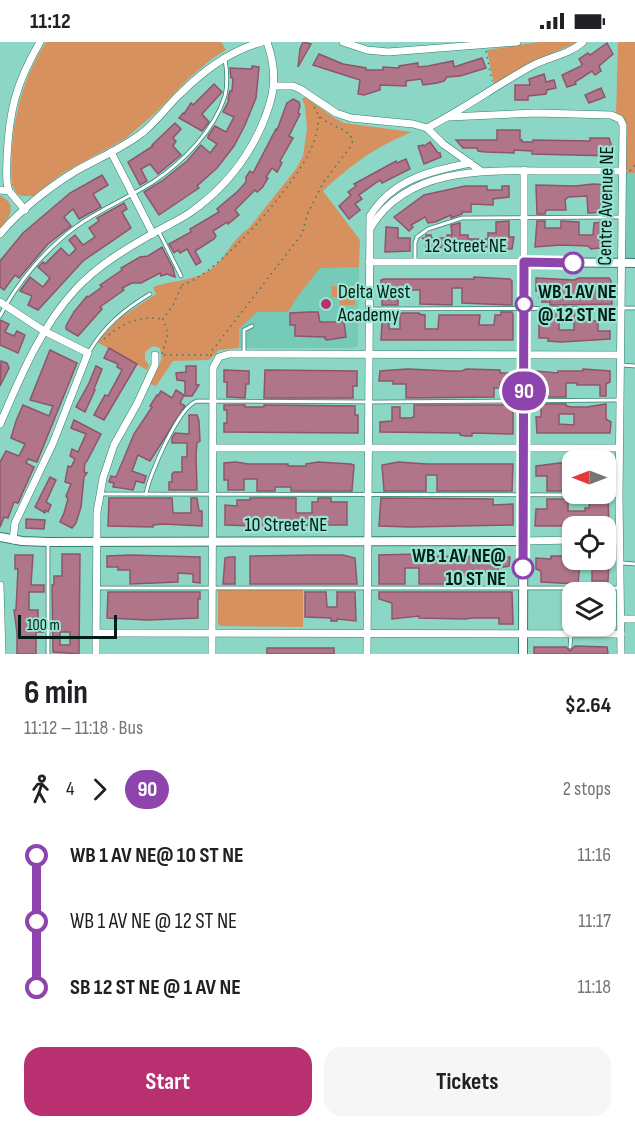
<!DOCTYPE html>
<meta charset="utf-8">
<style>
:root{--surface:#fff;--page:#f6f6f6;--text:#202124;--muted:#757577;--accent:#b8306f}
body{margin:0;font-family:"Sofia Sans Condensed",sans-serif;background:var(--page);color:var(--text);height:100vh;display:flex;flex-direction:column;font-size:22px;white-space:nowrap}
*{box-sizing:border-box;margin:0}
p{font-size:20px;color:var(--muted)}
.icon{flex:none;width:33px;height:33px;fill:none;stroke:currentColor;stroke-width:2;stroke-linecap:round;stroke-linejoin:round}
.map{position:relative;height:612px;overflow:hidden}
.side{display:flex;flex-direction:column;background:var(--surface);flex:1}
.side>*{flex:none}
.badge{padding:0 12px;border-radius:20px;font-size:21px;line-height:39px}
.needle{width:39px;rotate:270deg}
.fabs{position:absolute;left:562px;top:408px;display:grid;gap:12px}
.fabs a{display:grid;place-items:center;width:54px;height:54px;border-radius:12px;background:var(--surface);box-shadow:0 2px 4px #0004;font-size:30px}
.scale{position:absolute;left:18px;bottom:15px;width:99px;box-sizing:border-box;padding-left:6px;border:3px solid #001d17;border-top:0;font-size:16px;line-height:21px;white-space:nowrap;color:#001d17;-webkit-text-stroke:4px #98e3d1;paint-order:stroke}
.map>.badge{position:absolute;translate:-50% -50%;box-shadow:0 0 0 3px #fff}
.legs{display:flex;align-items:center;gap:9px;height:66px;padding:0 24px;font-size:20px}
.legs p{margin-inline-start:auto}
.summary{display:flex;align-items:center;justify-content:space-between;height:102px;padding:0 24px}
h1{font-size:33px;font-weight:700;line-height:45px}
.cta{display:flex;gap:12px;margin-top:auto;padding:12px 24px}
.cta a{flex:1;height:69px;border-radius:18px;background:var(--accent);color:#fff;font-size:24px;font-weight:700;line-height:69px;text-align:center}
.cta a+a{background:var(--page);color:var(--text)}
ul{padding:0 24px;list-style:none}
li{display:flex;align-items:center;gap:21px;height:66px;font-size:22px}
li i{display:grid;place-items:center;width:9px;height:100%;margin:0 8px;background:currentColor}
li i::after{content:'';width:15px;height:15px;margin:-8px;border:4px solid;border-radius:50%;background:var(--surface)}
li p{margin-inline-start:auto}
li:first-child i{background:linear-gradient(#0000 50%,currentColor 0)}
li:last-child i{background:linear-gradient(currentColor 50%,#0000 0)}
.status{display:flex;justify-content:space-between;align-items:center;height:42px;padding:0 30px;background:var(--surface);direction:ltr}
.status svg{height:16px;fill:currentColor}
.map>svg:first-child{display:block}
.built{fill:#75cbb7}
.green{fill:#d6915e}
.building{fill:#b07589;stroke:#8e556a;stroke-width:1.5;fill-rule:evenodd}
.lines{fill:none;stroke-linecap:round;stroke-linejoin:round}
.service-casing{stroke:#337f6f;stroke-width:4.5}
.minor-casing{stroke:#337f6f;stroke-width:8}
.tertiary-casing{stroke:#337f6f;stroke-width:10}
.path{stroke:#417468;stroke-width:1.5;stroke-dasharray:1.5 4.5;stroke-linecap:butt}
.service{stroke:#fff;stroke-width:3}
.minor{stroke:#fff;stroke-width:7}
.tertiary{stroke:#fff;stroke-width:8}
.line-1-casing{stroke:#fff;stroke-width:14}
.line-1{stroke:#8e44ad;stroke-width:9}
.stop-1-dot{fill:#fff;stroke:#8e44ad;stroke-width:3}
.poi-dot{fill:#b8306f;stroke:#98e3d1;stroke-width:2}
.labels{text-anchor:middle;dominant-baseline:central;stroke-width:4.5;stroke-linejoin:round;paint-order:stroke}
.street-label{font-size:20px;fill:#001d17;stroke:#98e3d1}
.poi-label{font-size:20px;fill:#001d17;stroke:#98e3d1;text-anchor:start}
.stop-label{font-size:20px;font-weight:bold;fill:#001d17;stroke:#98e3d1;text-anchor:start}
</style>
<div class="status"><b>11:12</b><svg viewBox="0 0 49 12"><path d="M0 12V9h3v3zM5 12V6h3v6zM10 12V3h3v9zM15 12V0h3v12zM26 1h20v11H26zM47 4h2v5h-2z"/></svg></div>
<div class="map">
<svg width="635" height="612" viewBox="0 0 635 612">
<rect width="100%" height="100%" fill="#8bd6c4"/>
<g class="built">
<path d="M622 131H635V221H621Z"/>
<path d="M320 225H359L358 304 352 306H239V287L257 270H288L298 254Z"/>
</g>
<g class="green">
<path d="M46 0H221L226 8 213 16 189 36 154 72 125 97 63 131 33 154H22L17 152 12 143C9 93 18 43 46 0Z"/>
<path d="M538 0H577L531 21 494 43 487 8Z"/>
<path d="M618 0H635V131H622L624 92 616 74Z"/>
<path d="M305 55 333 75 344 81 412 90C375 105 352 122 323 149L360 198 359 225 320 226 298 254 288 270H257L239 287V306L219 308 209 318 173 319 156 344 150 342 162 316 160 306 153 304 145 310V318L149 323 147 328 97 300 120 276 156 252 153 245C173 238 192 240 211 227 226 216 233 196 249 186L296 127 303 114 307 86 305 64 302 57Z"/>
<path d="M0 153 9 160C14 171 7 178 0 186Z"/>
<path d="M331 244H355V263H340V255H332Z"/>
<path d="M303 547V585L220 584 218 582V548Z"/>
</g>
<g class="building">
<path d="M303 0 311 2 298 25 300 7Z"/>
<path d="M607 1 613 12 599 24 601 29 595 33 592 29 575 40 576 42 567 45 562 33 581 24 582 22 579 17 588 11 590 13Z"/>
<path d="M319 12 343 22 366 26V28H383V25L399 26V24L418 21V25L428 24 453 19 454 25 482 16 486 26 460 34 447 35 444 39 437 41 423 43 421 37 406 39V44L380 43V48L364 53 358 52 360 38 313 23Z"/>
<path d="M252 24 259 25 256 56 245 83 234 104 217 126 197 144 199 146 159 173 144 150 162 139 187 119 201 103 210 111 217 102 208 96V94L215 84 226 90 234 75 223 70 229 58 228 57 230 49H232L233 36H231L230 26 252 27Z"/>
<path d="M544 32 546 40 554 38 556 46 547 48 546 52 528 54V58H515V43H530L529 37Z"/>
<path d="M214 42 222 50 202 72 209 80 202 89 179 76 183 71 184 72 191 61 193 63Z"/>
<path d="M601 46 605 55 589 61 585 53Z"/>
<path d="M293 57 299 60 300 64 298 71 300 72 289 94 293 96 280 119 282 121 277 130 272 126 266 135 268 136 262 146 257 150 255 148 235 168 239 173 228 182 227 180 213 189 216 194 214 197 195 209 201 220 196 223 187 207 180 211 178 208 174 211 169 202 191 190 190 187 219 170 217 167 238 149 246 140V135L250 129 253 131 276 87 277 88 287 61Z"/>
<path d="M175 81 181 87 173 96 176 99 173 104 181 113 158 132 150 122 141 127 147 139 140 143 128 120 153 104 152 103Z"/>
<path d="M497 88H520V98H522V100H533V98L590 99V96H609L612 105 613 114 532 112V109L514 108V111L485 110 478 109 477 106H463L456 98H497Z"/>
<path d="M430 100 438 111H440L441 115 424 122 418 104 423 103 424 104Z"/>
<path d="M406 117 410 127 382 141 380 138 359 153 362 157 355 162 360 168 349 177 339 164 351 153 348 150 356 144 354 142 396 119 397 121Z"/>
<path d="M102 133 108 143 93 152 101 165 79 177 73 167 64 175 71 184 48 202 19 236 15 233 4 248 0 245V219L23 191 70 151Z"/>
<path d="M593 142 611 143 608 170 588 171 587 154 568 155 565 158 566 168H546L545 172H537L536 143 575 144Z"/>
<path d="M465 144H487V148H502V144H509V155L493 157V163L471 162V170H462V172L451 176V173L435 180 428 181 425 175 411 183 413 185 409 189 394 175 424 153Z"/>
<path d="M124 161 127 167 122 170 131 186 83 219 38 268 28 263 32 254 20 249 30 235 43 245 50 236 38 225 43 220 45 222 61 206 69 214 76 207 69 198 75 193 83 203 95 195 89 186 99 179 97 176Z"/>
<path d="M509 179V195H514L512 207H501V205H468V207L431 205V207H426V198L422 196H426V193H431V196H447V193H452L451 183 460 181V193H468V197H488V191H496V180Z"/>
<path d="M537 179H545V186H561V179L579 180V193H593L594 181 612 179V184H607V205L591 207 588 204 561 203 535 205Z"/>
<path d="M386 185 398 186V196H410V209L385 210Z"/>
<path d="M162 205 173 226 175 235 167 232 161 234 160 231 141 241H132L122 246 124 248 100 265 102 267 78 294 66 287V284L74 270 87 254 88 255 102 245 100 243 122 228 121 226 140 215 148 214Z"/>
<path d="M474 235 510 237 512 239V263L462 261V246H452V263L420 262V248H398V263H382V256H393V246H381V238L384 237H474Z"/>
<path d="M536 236 574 238 579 236H609L611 239 612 262 550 263V260H542V256H539V249H536Z"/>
<path d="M309 270H318L320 280H344L346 295 327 298 325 297V295L295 294V283H290V271Z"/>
<path d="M501 270H512L513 273V298H381L382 280 379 279V272L381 271H389V287H400V271H419V272L425 273V287H438L439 273H480L479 283H494L495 273H501Z"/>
<path d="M550 270H559V288H574V270H586V279H598V289H610V297L561 300 548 299V296H539V272H548Z"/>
<path d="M0 278 9 282 5 290 14 294 17 289 25 293 18 311 0 303Z"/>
<path d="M109 306 137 322 104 378 94 373 105 353 108 354 122 328 117 325 118 322 104 316Z"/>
<path d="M50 308 77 321 37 420 28 417 26 421 34 425 18 461 14 460 8 476 4 475 0 485V420L6 409 19 414 25 402 11 396 16 379 23 363 49 374 53 364 30 358Z"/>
<path d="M1 319 7 321 9 326 0 344Z"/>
<path d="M96 324 102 327 94 347 95 348 85 370 76 365 89 341Z"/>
<path d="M186 324H196V343H199L192 354H185V339L177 338 176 331 186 330Z"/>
<path d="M407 327 451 329H462L466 327 500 328V331H510V341L500 340V346H494V355L406 356V342H393V339H379L380 329Z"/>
<path d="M583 327 610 329V340L606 342V354H600V343H577V341H566V355H537L536 329 558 331V329H583Z"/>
<path d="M224 328 249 329V342H246L245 356 227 355V340H224Z"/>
<path d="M265 328 357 329V344H353V356H264Z"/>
<path d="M176 348 184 353 180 361 185 364 150 419 138 413 132 429 146 434 144 441 136 439 133 448 113 445 114 441 109 440 111 434 116 435 134 392 152 365 150 364 157 353 158 354 161 349 172 356Z"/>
<path d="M541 362H566V364L572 365H587L606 362V377L611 380 610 391H537L536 375H541ZM559 372H574V383L559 382Z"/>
<path d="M224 363H245V365H264V363L355 364V373H358V391L224 390V381H227V368H224Z"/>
<path d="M414 363H513V392L472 391V394H466L460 393V391L380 390V380L392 379V365H400V376H410L414 375Z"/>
<path d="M189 373H197L199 379 200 399 197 401 196 413 197 448H169V440H172V432L174 430H182V415H187V401H172V396L175 391 189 392Z"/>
<path d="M74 378 101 392 87 419 85 421 84 430 87 431 84 435 81 465 76 481 72 486 60 480 64 471 68 457 66 454 71 442 65 440 68 424 71 425 75 417 70 414 72 407 78 410 86 392 71 386Z"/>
<path d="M236 420 248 422H288V424H306V422L318 420 351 422 354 423 352 449H291V445H275V449H257V437H244V448H228V438H224V421Z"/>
<path d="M398 420 427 422H513L512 449H437V433H426V449H384L382 423Z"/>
<path d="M560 421 572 422 573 449H547V434H536V424Z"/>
<path d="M50 435 56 438 46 460 51 463 48 470 45 468V471L35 465Z"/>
<path d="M109 456H172L173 471H191V456H197L199 469H202V484L163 482 153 483V485L108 484Z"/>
<path d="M250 456H296V471H312V460H318V456H331V460H347V483H299L288 485 225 483V463L237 464V458H250Z"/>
<path d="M381 456 493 457V463L513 462V483L411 485 379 484Z"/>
<path d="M547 457H568V469H585V466H589L590 457H608L609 484H535L536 467H547Z"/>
<path d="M26 477 45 478 44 487 26 486Z"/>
<path d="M62 512H80L79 612 53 610 52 543H54V534H62ZM60 590H70V603H60Z"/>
<path d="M418 512 422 514 510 515 509 524 498 526V531L478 530 477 542H468V534H455V542H419V526H405V542H379V513Z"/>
<path d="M15 513H33L31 543H44V550H29V568H38V583H43V590H36V612H17V591L14 568H16L18 527H15Z"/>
<path d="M131 513 200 515V541L193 540V532L178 531V540L130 542V528H118V525H107V514Z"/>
<path d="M310 513H343L355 516 357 542H250V514Z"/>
<path d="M551 514H571L572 521H580L578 542 541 540V529L536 527V516L551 517Z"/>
<path d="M229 515H235V542H223L225 516Z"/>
<path d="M595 518H609L608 539H592V524H595Z"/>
<path d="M108 550H200V557H198V576L148 578 107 576Z"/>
<path d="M305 550H326L327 565H337V550H355L356 579 337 577V579H331V576L305 575Z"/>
<path d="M379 550H512L513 582H499V576H472L465 577 419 576V574L392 577V561L379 557Z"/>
<path d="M575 604 607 605 608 612H534V605H566L570 609Z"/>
<rect x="267" y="606" width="67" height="6"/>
</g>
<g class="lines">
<defs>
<g id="service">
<path d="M159 190 181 234"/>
<path d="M415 220V201L417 195 428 187 462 176 620 175"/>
<path d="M370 267 635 266"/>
<path d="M0 274C18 239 46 207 77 184 101 167 128 156 153 140 183 120 214 89 225 54 228 41 227 29 225 17"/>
<path d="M89 310C104 284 125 267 150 252"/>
<path d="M244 310V288L252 284"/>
<path d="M622 323 635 324"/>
<path d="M102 452 617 453"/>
<path d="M146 452C149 433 179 364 197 359L377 360 620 358"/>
<path d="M622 521 635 522"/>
<path d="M98 546H620"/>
<path d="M570 605 571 592"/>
<path d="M48 612V503"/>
</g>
<g id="minor">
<path d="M343 0 367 8 388 10 517 0"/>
<path d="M274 44H293L300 47 336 71 351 76 413 82 427 86 443 102 481 129"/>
<path d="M448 75 536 71 611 73 620 77 623 83 619 453 621 612"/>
<path d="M427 86C462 68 494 45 528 26 546 15 567 14 583 0"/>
<path d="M111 110 153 192"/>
<path d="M0 148 9 149 25 168"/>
<path d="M9 149C5 139 7 127 7 116 9 69 16 41 40 0"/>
<path d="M371 185C406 127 480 128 540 129 568 129 595 129 623 129"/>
<path d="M0 192C19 169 48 146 74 130 97 117 121 107 142 91 157 79 167 64 181 51 203 29 232 8 262 0"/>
<path d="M369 220H524V128"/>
<path d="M0 260 44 289 88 311 53 401 15 481 13 498"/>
<path d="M0 382C20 336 40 286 75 248 99 222 129 205 159 188 170 182 181 177 191 170 222 148 247 118 262 83 275 53 278 32 267 0"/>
<path d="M213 406H619"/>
<path d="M606 498H619"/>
<path d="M523 499 573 498"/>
<path d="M0 543 2 612"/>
<path d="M621 577H635"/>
<path d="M97 591 621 592"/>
<path d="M96 612 97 470 103 436 114 403 137 362 155 323V313"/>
<path d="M212 612 213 326 219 315 229 312 620 313"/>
<path d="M367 612 370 174C393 137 430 129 470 121"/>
</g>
<g id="tertiary">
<path d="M0 495 22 499 48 500 523 499"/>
<path d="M523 612 524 220 635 221"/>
</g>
</defs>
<use href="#service" class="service-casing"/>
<use href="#minor" class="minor-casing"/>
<use href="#tertiary" class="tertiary-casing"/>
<g class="path">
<path d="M486 9 492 39"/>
<path d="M630 129 635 123"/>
<path d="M182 243C218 233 293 145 309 111 315 99 318 88 319 75"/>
<path d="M104 297C121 282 139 273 162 277"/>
<path d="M162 312 168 292 163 277 173 263 182 243"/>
<path d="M164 313H210"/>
<path d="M211 314V310L302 192 307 173 323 141 351 104 353 98C344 81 322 87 314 64"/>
</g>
<use href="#service" class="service"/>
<use href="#minor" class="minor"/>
<use href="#tertiary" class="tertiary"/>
</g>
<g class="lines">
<defs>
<path id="line-1" d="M523 526 524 220 573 221"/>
</defs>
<use href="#line-1" class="line-1-casing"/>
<use href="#line-1" class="line-1"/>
</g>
<g class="stop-1-dot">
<circle cx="573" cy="221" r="10"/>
<circle cx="524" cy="262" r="8"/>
<circle cx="523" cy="526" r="10"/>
</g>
<circle class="poi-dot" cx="326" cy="262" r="6"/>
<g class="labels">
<g class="street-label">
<text transform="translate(606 164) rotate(-89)">Centre Avenue NE</text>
<text x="466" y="204">12 Street NE</text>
<text x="286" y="483">10 Street NE</text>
</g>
<g class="poi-label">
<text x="338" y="250">Delta West<tspan x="338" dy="23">Academy</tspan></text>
</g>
<g class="stop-label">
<text x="538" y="250">WB 1 AV NE<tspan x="538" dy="23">@ 12 ST NE</tspan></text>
<text x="506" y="514" text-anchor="end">WB 1 AV NE@<tspan x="506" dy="23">10 ST NE</tspan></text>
</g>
</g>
</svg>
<div class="fabs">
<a><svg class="needle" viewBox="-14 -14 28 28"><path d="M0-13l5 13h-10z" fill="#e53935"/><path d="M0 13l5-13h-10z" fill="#757577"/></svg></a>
<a><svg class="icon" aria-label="locate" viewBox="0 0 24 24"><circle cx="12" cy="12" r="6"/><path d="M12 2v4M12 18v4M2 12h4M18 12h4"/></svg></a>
<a><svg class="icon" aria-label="layers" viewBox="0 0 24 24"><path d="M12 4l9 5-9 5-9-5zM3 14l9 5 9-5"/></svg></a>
</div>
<div class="scale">100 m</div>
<b class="badge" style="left:524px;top:349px;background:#8e44ad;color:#fff">90</b>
</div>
<section class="side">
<div class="summary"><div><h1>6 min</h1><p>11:12 – 11:18 · Bus</p></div><b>$2.64</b></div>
<div class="legs"><svg class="icon" aria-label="walk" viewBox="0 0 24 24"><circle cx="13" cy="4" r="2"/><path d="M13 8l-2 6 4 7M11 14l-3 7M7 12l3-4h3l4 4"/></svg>4<svg class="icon" aria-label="forward" viewBox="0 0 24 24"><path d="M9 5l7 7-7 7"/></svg><b class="badge" style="background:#8e44ad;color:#fff">90</b><p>2 stops</p></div>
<ul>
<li><i style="color:#8e44ad"></i><b>WB 1 AV NE@ 10 ST NE</b><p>11:16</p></li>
<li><i style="color:#8e44ad"></i><span>WB 1 AV NE @ 12 ST NE</span><p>11:17</p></li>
<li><i style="color:#8e44ad"></i><b>SB 12 ST NE @ 1 AV NE</b><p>11:18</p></li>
</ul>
<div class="cta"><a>Start</a><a>Tickets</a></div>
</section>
